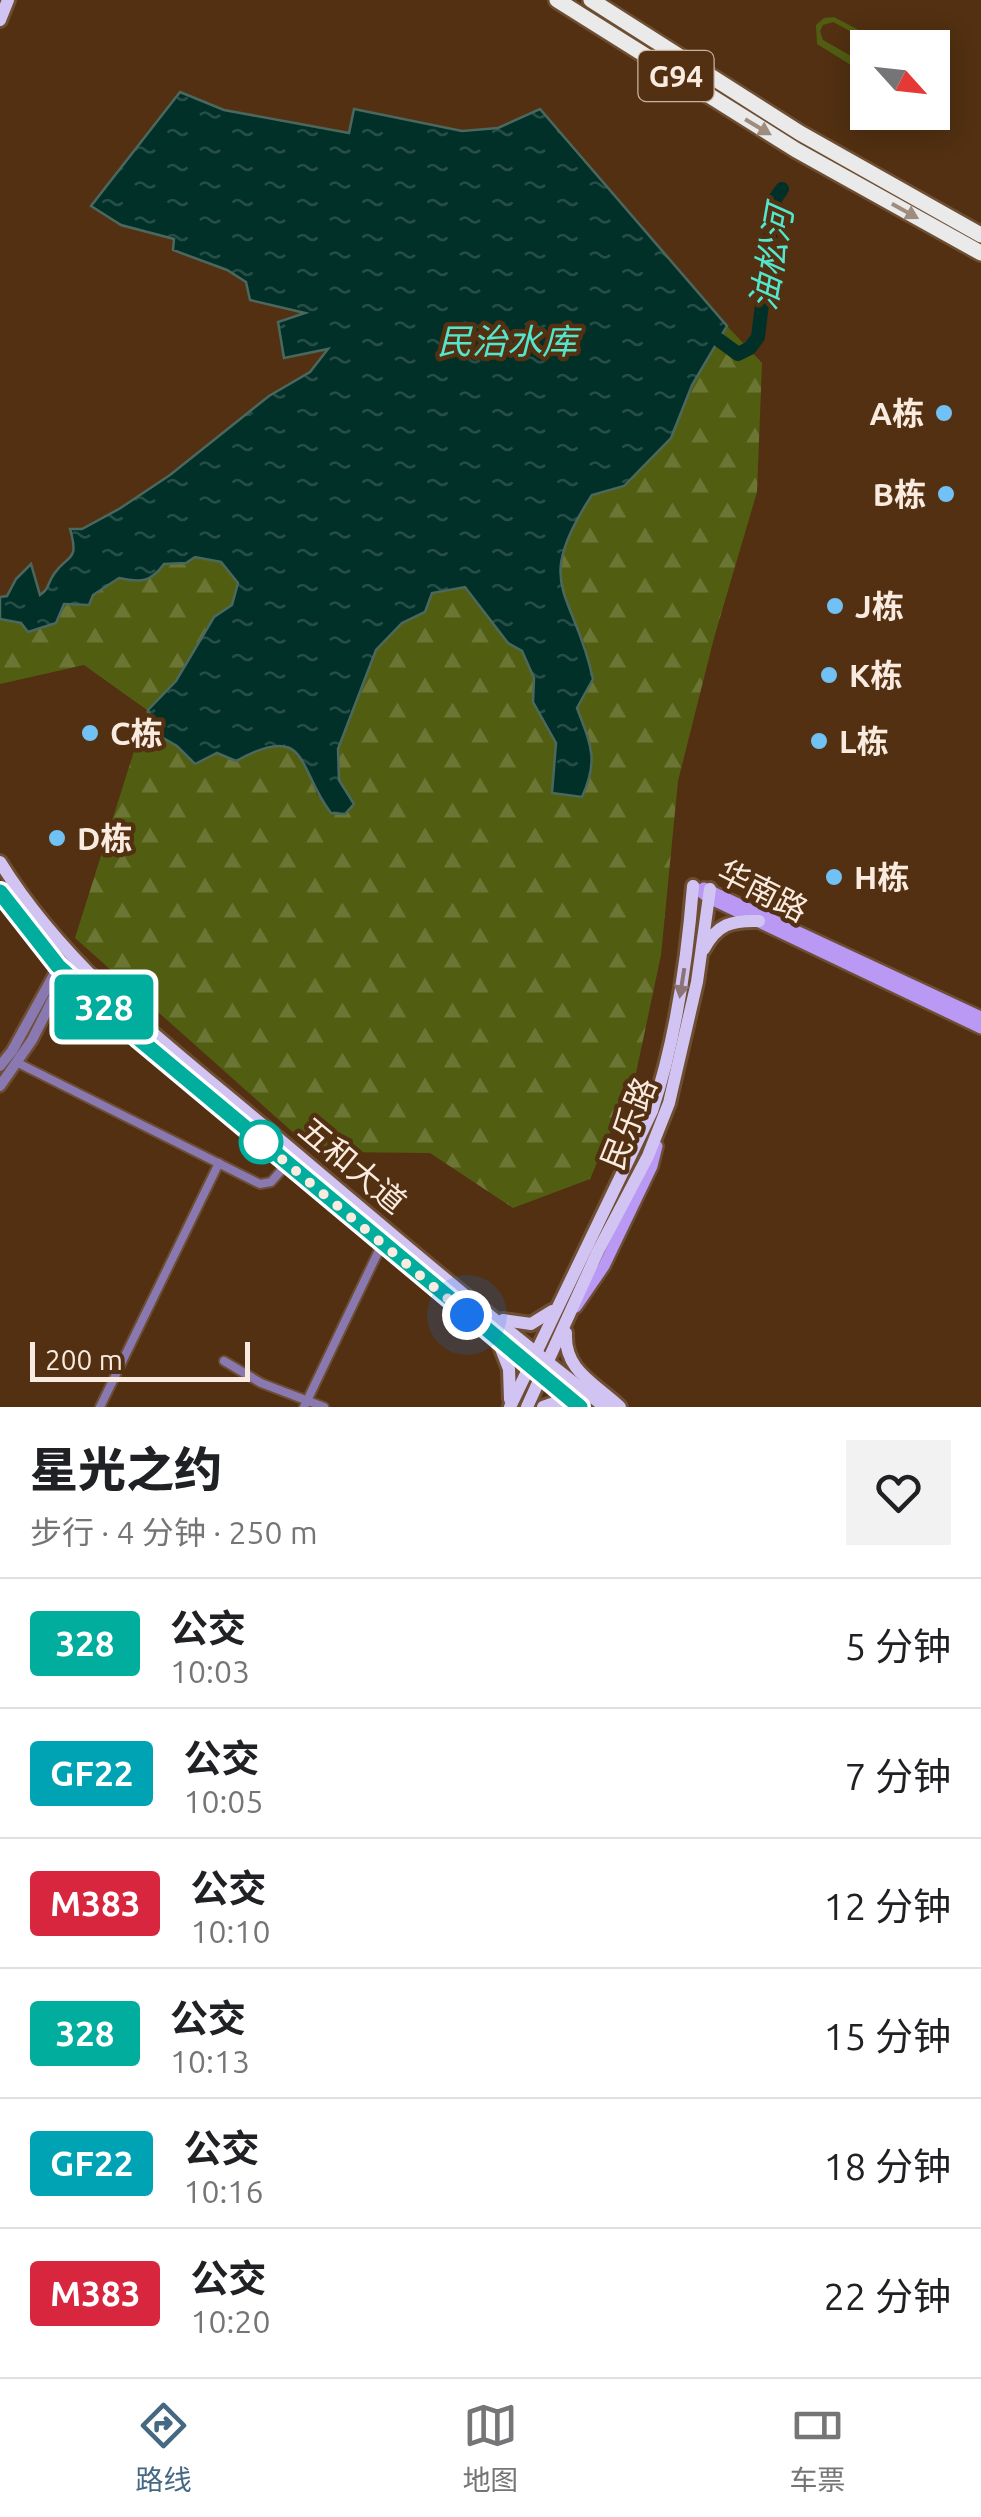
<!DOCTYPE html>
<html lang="zh">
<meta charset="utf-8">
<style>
:root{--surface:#fff;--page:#f2f2f2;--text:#202124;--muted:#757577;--line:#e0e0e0;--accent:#456982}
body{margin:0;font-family:Ubuntu,"Noto Sans SC",sans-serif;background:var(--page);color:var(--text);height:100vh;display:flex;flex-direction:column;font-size:38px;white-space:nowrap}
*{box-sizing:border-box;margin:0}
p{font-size:32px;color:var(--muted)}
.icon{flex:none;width:55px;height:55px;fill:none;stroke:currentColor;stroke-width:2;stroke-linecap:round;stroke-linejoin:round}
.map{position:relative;height:1407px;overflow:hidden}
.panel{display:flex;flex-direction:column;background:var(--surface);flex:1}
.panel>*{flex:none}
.badge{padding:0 20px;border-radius:8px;font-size:35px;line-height:65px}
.needle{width:65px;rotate:117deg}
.controls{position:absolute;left:850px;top:30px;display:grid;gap:20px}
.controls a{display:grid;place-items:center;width:100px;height:100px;border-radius:0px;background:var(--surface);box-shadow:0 5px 25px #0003;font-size:50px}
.scale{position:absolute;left:30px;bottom:25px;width:220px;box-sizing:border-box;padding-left:10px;border:5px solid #faebe0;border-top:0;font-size:28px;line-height:35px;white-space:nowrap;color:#faebe0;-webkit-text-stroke:8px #523011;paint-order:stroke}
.you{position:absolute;width:50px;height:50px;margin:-25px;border:8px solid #fff;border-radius:50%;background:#1a73e8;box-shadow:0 0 0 15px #1a73e833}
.map>.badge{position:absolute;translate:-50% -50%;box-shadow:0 0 0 5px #fff}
.round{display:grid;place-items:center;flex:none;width:105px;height:105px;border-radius:0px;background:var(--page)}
.overview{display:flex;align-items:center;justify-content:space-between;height:170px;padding:0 30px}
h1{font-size:48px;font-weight:800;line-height:75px}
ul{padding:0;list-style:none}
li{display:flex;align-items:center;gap:30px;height:130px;padding:0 30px;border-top:2px solid var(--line)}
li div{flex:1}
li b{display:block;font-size:38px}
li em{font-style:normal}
li .badge{min-width:110px;font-weight:700;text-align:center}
.menu{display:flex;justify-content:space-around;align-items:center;height:140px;border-top:2px solid var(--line);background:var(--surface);font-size:28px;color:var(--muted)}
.menu a{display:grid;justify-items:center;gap:5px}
.menu .selected{color:var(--accent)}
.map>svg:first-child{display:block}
.grass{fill:#515e12}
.forest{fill:url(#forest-firs)}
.water{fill:url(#water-ripples);stroke:#4b685f;stroke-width:2.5}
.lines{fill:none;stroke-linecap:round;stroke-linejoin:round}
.river{stroke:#003028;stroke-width:14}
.minor-casing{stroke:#6d4e32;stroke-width:12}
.tertiary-casing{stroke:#6d4e32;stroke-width:15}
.secondary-casing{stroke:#6d4e32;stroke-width:16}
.primary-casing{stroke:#6d4e32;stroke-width:18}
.motorway-casing{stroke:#6d4e32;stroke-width:20}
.minor{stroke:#8a78b0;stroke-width:8}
.tertiary{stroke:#8a78b0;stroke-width:10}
.secondary{stroke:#b999f3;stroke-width:11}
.primary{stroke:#d2c4f2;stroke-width:12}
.motorway{stroke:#eaeaea;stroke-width:15}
.oneway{fill:#9e8d7e}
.oneway2{fill:#8c7376}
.line-casing{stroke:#fff;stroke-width:22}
.line{stroke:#01ad9c;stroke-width:15}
.walk{stroke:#faebe0;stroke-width:10;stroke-dasharray:0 18}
.poi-dot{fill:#72c1f5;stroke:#523011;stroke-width:4}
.stop-dot{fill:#fff;stroke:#01ad9c;stroke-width:5}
.labels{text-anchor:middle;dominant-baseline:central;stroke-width:9;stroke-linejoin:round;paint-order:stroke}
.shield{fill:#523011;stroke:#c8b3a2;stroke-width:2.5}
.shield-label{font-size:30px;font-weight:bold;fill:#faebe0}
.poi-label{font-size:32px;font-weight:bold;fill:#faebe0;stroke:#523011;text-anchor:start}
.street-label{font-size:32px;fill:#faebe0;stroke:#523011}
.water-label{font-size:35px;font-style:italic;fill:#54e6cc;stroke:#523011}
</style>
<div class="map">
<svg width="981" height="1407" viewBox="0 0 981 1407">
<defs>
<pattern id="forest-firs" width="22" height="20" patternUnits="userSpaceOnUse" patternTransform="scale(2.5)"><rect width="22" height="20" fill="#515e12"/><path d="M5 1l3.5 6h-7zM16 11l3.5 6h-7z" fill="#6b7534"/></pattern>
<pattern id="water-ripples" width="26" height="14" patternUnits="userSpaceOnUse" patternTransform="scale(2.5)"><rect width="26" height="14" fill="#003028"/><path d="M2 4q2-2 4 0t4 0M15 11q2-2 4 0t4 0" fill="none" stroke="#264e47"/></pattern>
</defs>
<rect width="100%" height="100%" fill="#523011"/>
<path class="grass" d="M834 17 891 47H880L833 22 823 25 820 31 823 40 867 65V75L817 44 816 25 824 18Z"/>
<path class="forest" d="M727 326 762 363 757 492 714 638 678 781 661 955 636 1073 590 1179 513 1208 430 1153 335 1152 296 1135 75 938 147 710 84 665 0 684V619L21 623 93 595 119 578C141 583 151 582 164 564L186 563 195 557 221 562 238 583 232 606 214 617 176 681 148 710 158 735 177 746 195 764 217 753 236 761C254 751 286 735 303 757 310 766 313 784 317 795L353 804 339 780 338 749 376 650 402 623 425 612 432 593 465 587 508 642 522 651 534 678 533 702 556 743 552 792 589 738 577 708 586 647 563 596 559 564 568 532 592 495 624 486 671 438 692 385Z"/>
<path class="water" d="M180 92 224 110 349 133 354 109 462 131 498 128 540 109 727 326 692 385 671 438 624 486 592 495C531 588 574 589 593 679L577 708C591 745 599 760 582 797L552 793 556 743 533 702 534 678 522 651 508 643 465 587 432 593 425 612 402 623 376 650 338 749 339 780 354 804 345 814 331 813C297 770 310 720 236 761L217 753 195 764 177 746 158 735 148 710 176 681 214 617 232 605 238 583 221 562 195 557 186 563 164 564C151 582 141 583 119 578L93 595 89 605 64 604 56 623 28 632 21 623 0 619V597L7 596 16 579 31 564 40 595C50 588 47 584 54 574 67 554 80 563 70 529H82L119 509 170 475 269 396 310 372 328 349 284 358 278 322 305 313 250 300 246 282 227 270 173 250 174 239 121 225 91 206Z"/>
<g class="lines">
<path class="river" d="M719 340 738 354 750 348 758 337 775 199 782 189"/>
<defs>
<g id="minor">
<path d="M16 1062 260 1184 271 1182 287 1164"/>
<path d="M224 1361 261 1383 324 1407"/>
<path d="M100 1407 219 1163"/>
<path d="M304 1407 382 1244"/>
</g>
<g id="tertiary">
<path d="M0 1066 12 1051 61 962"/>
<path d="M0 1086 32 1040 66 973 70 957"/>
</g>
<g id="secondary">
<path d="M693 886 709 898 981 1028"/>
<path d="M704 888 981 1017"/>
<path d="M576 1307 604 1266 652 1166 657 1146"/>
</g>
<g id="primary">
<path d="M0 20 8 0"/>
<path d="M0 862C69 974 178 1053 278 1138 386 1229 493 1321 605 1407"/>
<path d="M0 892 59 965 139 1039 580 1407"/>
<path d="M704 949C717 924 732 920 759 921"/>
<path d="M503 1320 531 1324 552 1311"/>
<path d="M566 1333C564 1371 595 1383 620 1407"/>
<path d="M500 1346 509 1369 510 1399"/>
<path d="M510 1407 652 1111C676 1039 687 962 693 886"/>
<path d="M527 1407 598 1251 648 1156 669 1103 697 982 710 889"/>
<path d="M543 1407 557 1402 574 1405"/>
</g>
<g id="motorway">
<path d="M557 0 796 150 981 253"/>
<path d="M591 0 800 133 981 235"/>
</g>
</defs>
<use href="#minor" class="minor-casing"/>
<use href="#tertiary" class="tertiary-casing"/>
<use href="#secondary" class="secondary-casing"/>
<use href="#primary" class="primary-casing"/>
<use href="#motorway" class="motorway-casing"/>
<use href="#minor" class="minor"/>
<use href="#tertiary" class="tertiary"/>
<use href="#secondary" class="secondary"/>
<use href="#primary" class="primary"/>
<use href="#motorway" class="motorway"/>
</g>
<defs><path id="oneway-solid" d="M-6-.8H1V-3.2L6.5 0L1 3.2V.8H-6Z" transform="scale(2.5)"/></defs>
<g class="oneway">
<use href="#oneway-solid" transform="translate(758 127) rotate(31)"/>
<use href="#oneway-solid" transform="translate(905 211) rotate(29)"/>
</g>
<use class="oneway2" href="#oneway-solid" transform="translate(682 983) rotate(99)"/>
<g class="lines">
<defs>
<path id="line" d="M0 892 58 966 139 1039 580 1407"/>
</defs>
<use href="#line" class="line-casing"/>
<use href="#line" class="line"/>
<path class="walk" d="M261 1142 258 1139 467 1315"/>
</g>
<g class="poi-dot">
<circle cx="944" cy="413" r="10"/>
<circle cx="946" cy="494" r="10"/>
<circle cx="835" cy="606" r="10"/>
<circle cx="829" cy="675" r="10"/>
<circle cx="90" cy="733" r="10"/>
<circle cx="819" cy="741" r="10"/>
<circle cx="57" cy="838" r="10"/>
<circle cx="834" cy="877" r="10"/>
</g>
<circle class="stop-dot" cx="261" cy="1142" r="20"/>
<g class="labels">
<rect class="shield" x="638.5" y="51" width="75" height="50" rx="8"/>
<g class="shield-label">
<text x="676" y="76">G94</text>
</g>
<g class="poi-label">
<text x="924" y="413" text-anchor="end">A栋</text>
<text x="926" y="494" text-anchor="end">B栋</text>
<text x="855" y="606">J栋</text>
<text x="849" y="675">K栋</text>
<text x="110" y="733">C栋</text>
<text x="839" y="741">L栋</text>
<text x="77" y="838">D栋</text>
<text x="854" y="877">H栋</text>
</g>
<g class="street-label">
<text transform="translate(763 890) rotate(27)">华南路</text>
<text transform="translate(628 1123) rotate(-68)">民乐路</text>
<text transform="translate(353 1165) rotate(40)">五和大道</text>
</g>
<g class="water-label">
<text transform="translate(771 258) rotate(-80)">油松河</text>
<text x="507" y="341">民治水库</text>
</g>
</g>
</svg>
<div class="controls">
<a><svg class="needle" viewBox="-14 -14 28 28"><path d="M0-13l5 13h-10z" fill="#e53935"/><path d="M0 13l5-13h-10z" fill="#757577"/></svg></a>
</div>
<div class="scale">200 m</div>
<div class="you" style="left:467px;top:1315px"></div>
<b class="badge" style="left:104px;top:1007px;background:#01ad9c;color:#fff">328</b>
</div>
<section class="panel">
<div class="overview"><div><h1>星光之约</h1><p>步行 · 4 分钟 · 250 m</p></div><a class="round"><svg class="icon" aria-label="heart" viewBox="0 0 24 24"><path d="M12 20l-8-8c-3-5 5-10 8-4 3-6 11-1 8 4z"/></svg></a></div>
<ul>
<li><span class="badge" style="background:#01ad9c;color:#fff">328</span><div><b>公交</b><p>10:03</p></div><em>5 分钟</em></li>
<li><span class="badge" style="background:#00a3b4;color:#fff">GF22</span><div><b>公交</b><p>10:05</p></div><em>7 分钟</em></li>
<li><span class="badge" style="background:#d7263d;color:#fff">M383</span><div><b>公交</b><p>10:10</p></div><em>12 分钟</em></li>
<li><span class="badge" style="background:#01ad9c;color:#fff">328</span><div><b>公交</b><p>10:13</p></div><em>15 分钟</em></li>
<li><span class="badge" style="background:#00a3b4;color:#fff">GF22</span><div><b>公交</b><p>10:16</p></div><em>18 分钟</em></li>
<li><span class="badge" style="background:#d7263d;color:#fff">M383</span><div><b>公交</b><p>10:20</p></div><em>22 分钟</em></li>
</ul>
</section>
<nav class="menu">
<a class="selected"><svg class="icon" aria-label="directions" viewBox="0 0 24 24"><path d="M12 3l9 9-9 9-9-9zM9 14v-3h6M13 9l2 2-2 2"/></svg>路线</a>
<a><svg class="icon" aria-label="map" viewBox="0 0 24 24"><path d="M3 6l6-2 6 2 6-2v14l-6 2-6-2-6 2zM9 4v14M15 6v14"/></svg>地图</a>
<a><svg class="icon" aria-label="tickets" viewBox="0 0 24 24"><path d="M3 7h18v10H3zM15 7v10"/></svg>车票</a>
</nav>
